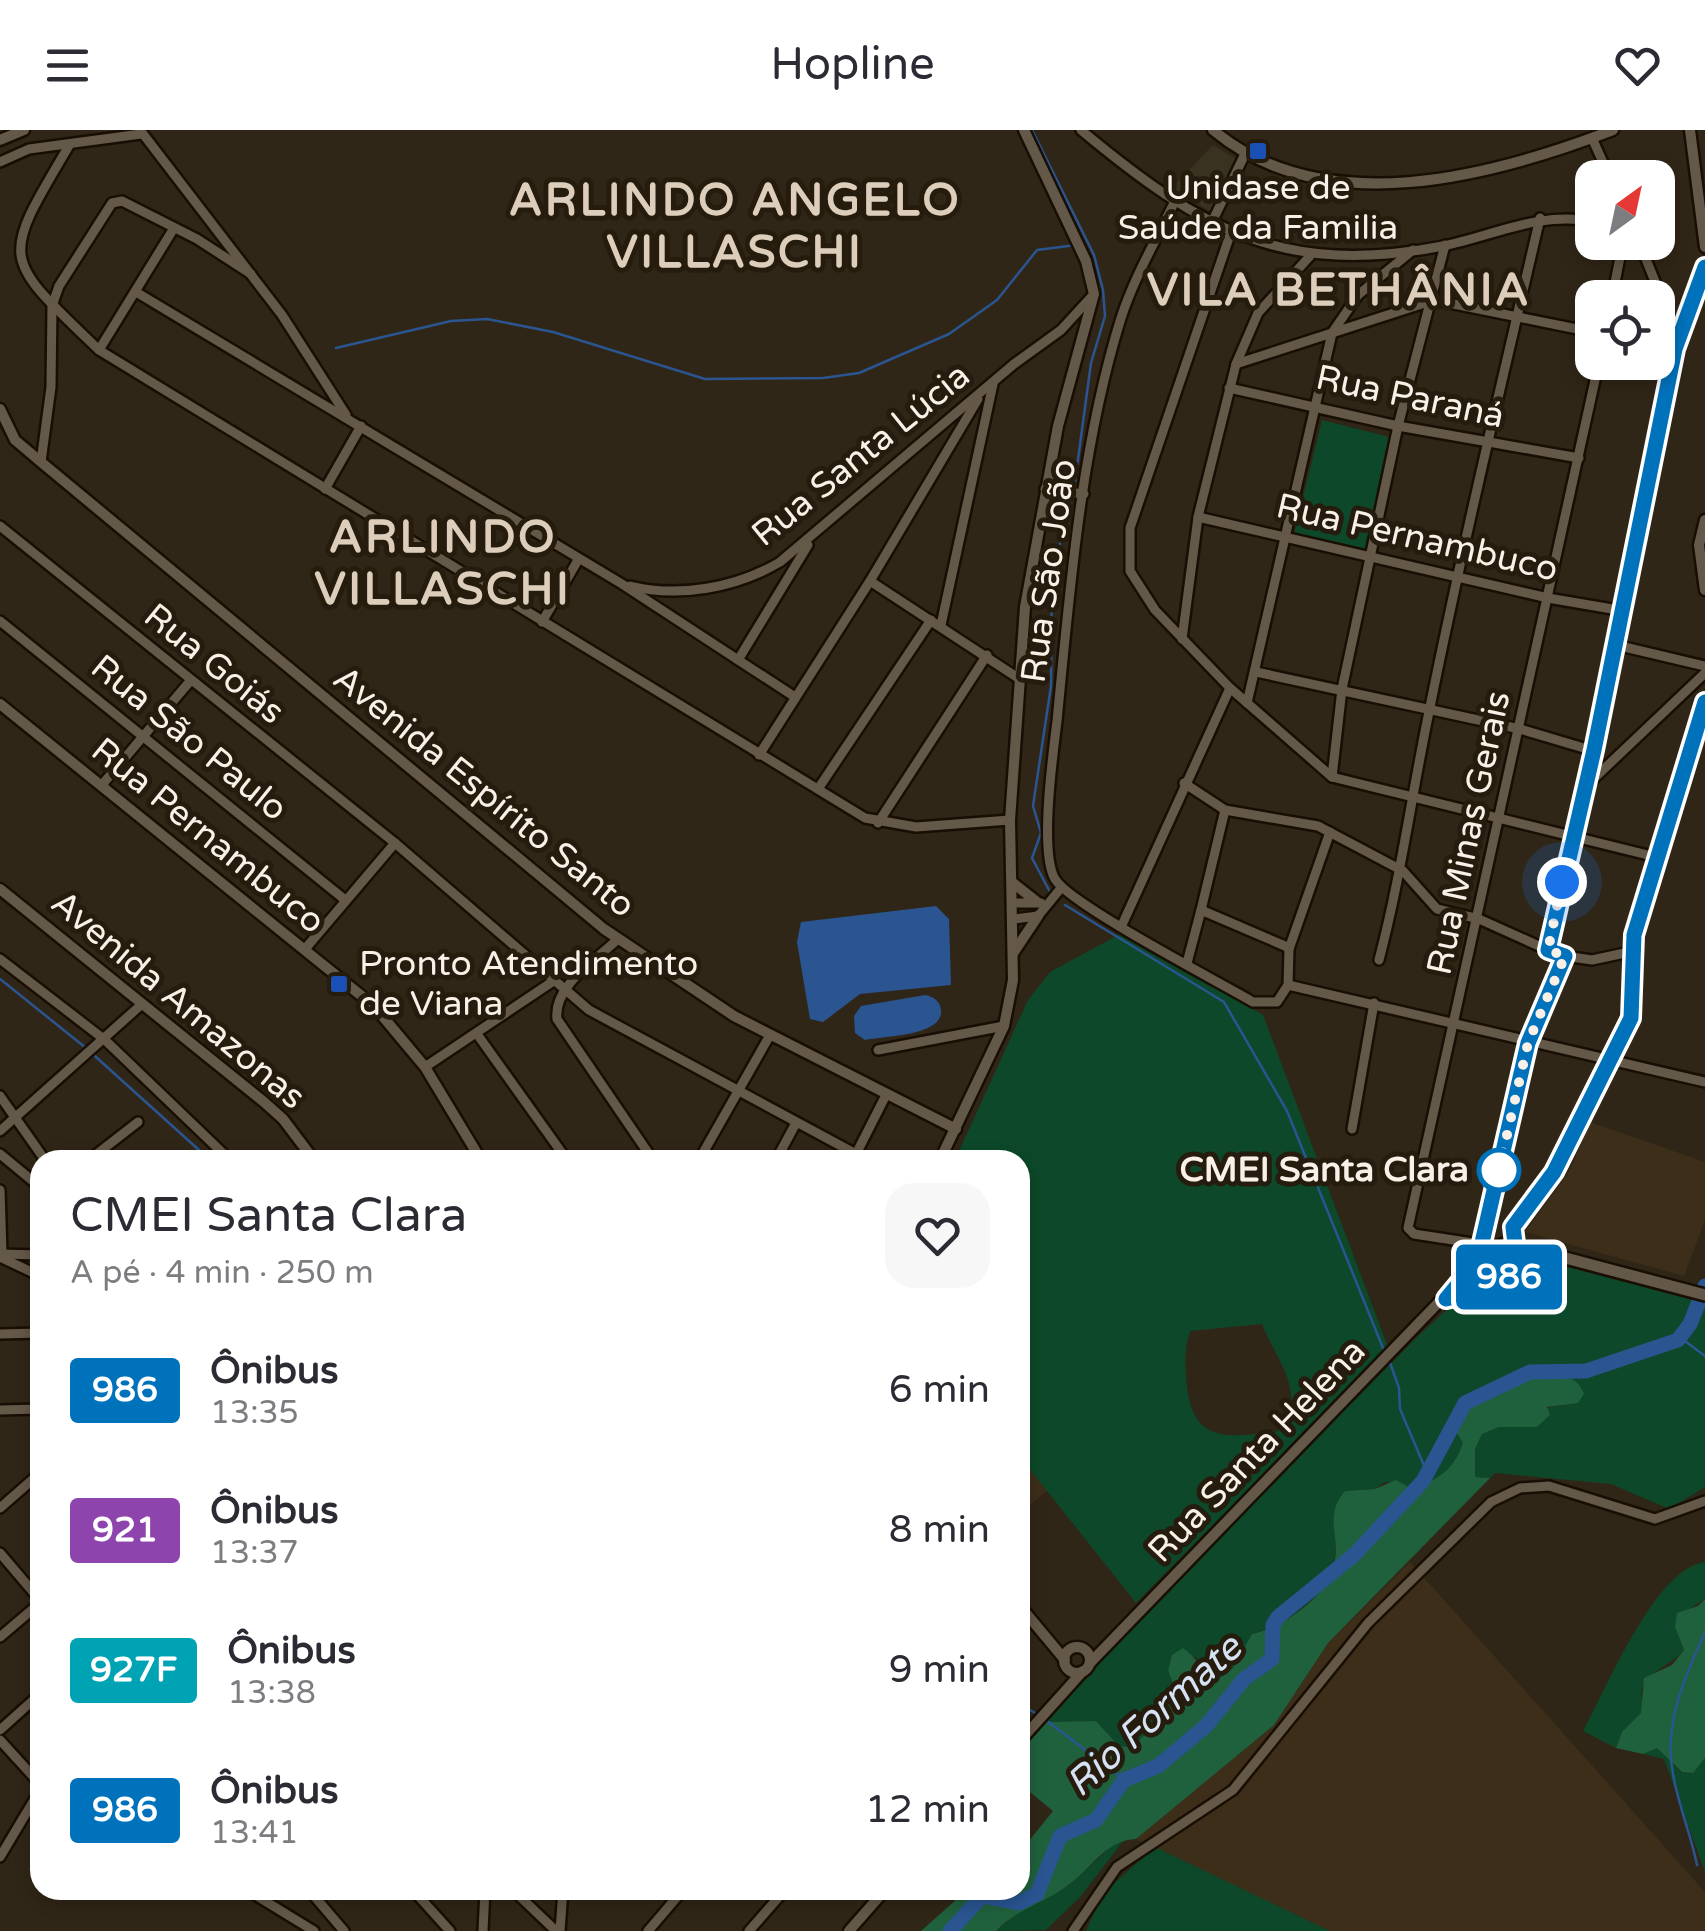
<!DOCTYPE html>
<html lang="pt">
<meta charset="utf-8">
<style>
:root{--surface:#fff;--page:#f7f7f7;--text:#2b2b33;--muted:#7c7c81}
body{margin:0;font-family:"Varela Round",sans-serif;background:var(--page);color:var(--text);height:100vh;display:flex;flex-direction:column;font-size:38px;white-space:nowrap}
*{box-sizing:border-box;margin:0}
p{font-size:32px;color:var(--muted)}
.icon{flex:none;width:55px;height:55px;fill:none;stroke:currentColor;stroke-width:2;stroke-linecap:round;stroke-linejoin:round}
.map{position:relative;flex:1;overflow:hidden}
.details{position:absolute;left:30px;top:1020px;width:1000px;height:750px;display:flex;flex-direction:column;background:var(--surface);border-radius:30px;box-shadow:0 5px 15px #0003}
.details>*{flex:none}
.badge{padding:0 20px;border-radius:8px;font-size:35px;line-height:65px}
.needle{width:65px;rotate:33deg}
.buttons{position:absolute;left:1575px;top:30px;display:grid;gap:20px}
.buttons a{display:grid;place-items:center;width:100px;height:100px;border-radius:20px;background:var(--surface);box-shadow:0 5px 15px #0003;font-size:50px}
.you{position:absolute;width:50px;height:50px;margin:-25px;border:8px solid #fff;border-radius:50%;background:#1a73e8;box-shadow:0 0 0 15px #1a73e833}
.map>.badge{position:absolute;translate:-50% -50%;box-shadow:0 0 0 5px #fff}
.round{display:grid;place-items:center;flex:none;width:105px;height:105px;border-radius:30px;background:var(--page)}
.summary{display:flex;align-items:center;justify-content:space-between;height:170px;padding:0 40px}
h1{font-size:48px;font-weight:600;line-height:75px}
ul{padding:0;list-style:none}
li{display:flex;align-items:center;gap:30px;height:140px;padding:0 40px}
li div{flex:1}
li b{display:block;font-size:38px}
li em{font-style:normal}
li .badge{min-width:110px;font-weight:700;text-align:center}
header{display:flex;justify-content:space-between;align-items:center;height:130px;padding:0 40px;background:var(--surface);font-size:45px;font-weight:600}
.map>svg:first-child{display:block}
.built{fill:#3d2e1a}
.medical{fill:#3a3221}
.green{fill:#0c4829;fill-rule:evenodd}
.forest{fill:#20613d}
.water{fill:#2a5591}
.lines{fill:none;stroke-linecap:round;stroke-linejoin:round}
.stream{stroke:#2a5591;stroke-width:2.5}
.river{stroke:#2a5591;stroke-width:15}
.minor-casing{stroke:#180e03;stroke-width:14}
.tertiary-casing{stroke:#180e03;stroke-width:15}
.secondary-casing{stroke:#180e03;stroke-width:16}
.minor{stroke:#645848;stroke-width:9}
.tertiary{stroke:#645848;stroke-width:10}
.secondary{stroke:#645848;stroke-width:11}
.line-casing{stroke:#fff;stroke-width:22}
.line{stroke:#0072bc;stroke-width:15}
.walk{stroke:#f9f1e8;stroke-width:10;stroke-dasharray:0 18}
.transit-dot{fill:#1a4fb4;stroke:#261c0e;stroke-width:4}
.stop-dot{fill:#fff;stroke:#0072bc;stroke-width:5}
.labels{text-anchor:middle;dominant-baseline:central;stroke-width:10;stroke-linejoin:round;paint-order:stroke}
.poi-label{font-size:35px;fill:#f9f1e8;stroke:#261c0e}
.street-label{font-size:35px;fill:#f9f1e8;stroke:#261c0e}
.stop-label{font-size:35px;font-weight:bold;fill:#f9f1e8;stroke:#261c0e;text-anchor:end}
.water-label{font-size:38px;font-style:italic;fill:#d6e2f4;stroke:#261c0e}
.district-label{font-size:45px;font-weight:bold;letter-spacing:2.5px;fill:#ddcebc;stroke:#261c0e}
</style>
<header><svg class="icon" aria-label="menu" viewBox="0 0 24 24"><path d="M4 6h16M4 12h16M4 18h16"/></svg>Hopline<svg class="icon" aria-label="heart" viewBox="0 0 24 24"><path d="M12 20l-8-8c-3-5 5-10 8-4 3-6 11-1 8 4z"/></svg></header>
<div class="map">
<svg width="1705" height="1801" viewBox="0 0 1705 1801">
<rect width="100%" height="100%" fill="#302617"/>
<g class="built">
<path d="M1590 992 1705 1032V1090L1684 1146 1525 1102 1571 1039Z"/>
<path d="M1020 1327 1048 1360 1020 1383Z"/>
<path d="M1410 1432 1705 1762V1801H1330L1136 1709 1274 1595 1328 1513Z"/>
</g>
<path class="medical" d="M1213 15 1238 30 1212 82 1171 59Z"/>
<g class="green">
<path d="M1322 290 1393 308 1364 422 1294 405Z"/>
<path d="M1122 803 1263 885 1388 1217 1136 1473 1020 1327V1030H955L1028 870 1050 842ZM1262 1194C1276 1229 1310 1267 1278 1301 1232 1307 1194 1316 1187 1257 1185 1236 1184 1221 1190 1201Z"/>
<path d="M1544 1131 1705 1173V1357L1669 1379 1611 1354 1495 1343 1490 1348 1475 1347V1319L1482 1304 1499 1297H1537L1550 1285 1546 1278 1563 1275 1554 1244 1526 1248 1480 1266C1469 1297 1458 1357 1415 1358 1407 1358 1394 1353 1385 1352L1375 1359 1345 1361C1325 1384 1341 1409 1333 1436 1324 1469 1283 1496 1252 1504L1233 1538 1216 1551 1202 1541 1196 1527 1172 1525 1168 1540 1173 1554C1164 1578 1152 1603 1130 1617L1119 1616 1096 1591 1045 1592 1119 1508 1415 1209 1463 1165H1493L1521 1137Z"/>
<path d="M1705 1432V1469L1685 1482 1675 1497 1684 1520C1673 1534 1644 1544 1642 1559 1640 1569 1645 1573 1641 1584L1622 1602 1616 1618 1583 1601C1607 1558 1655 1438 1705 1432Z"/>
<path d="M1657 1617 1681 1642 1692 1643 1705 1628V1742L1664 1629 1643 1624Z"/>
<path d="M1124 1710 1080 1767 1046 1800 996 1801 1017 1783 1069 1755 1117 1711Z"/>
<path d="M1155 1717 1330 1801H1086L1102 1764Z"/>
</g>
<g class="forest">
<path d="M1554 1244C1568 1247 1579 1249 1584 1264L1578 1273 1547 1277 1550 1285 1537 1297H1499L1482 1304 1475 1319V1347L1490 1348 1328 1513 1274 1595 1136 1709C1107 1710 1093 1736 1071 1753 1047 1772 1017 1779 996 1801H921L967 1760H1020V1722L1053 1681 1020 1654V1621L1045 1592 1096 1591 1119 1616 1130 1617C1152 1603 1164 1578 1173 1554L1168 1540 1172 1525 1183 1518C1198 1528 1201 1542 1216 1551L1233 1538 1252 1504C1283 1497 1326 1468 1334 1435 1341 1406 1323 1386 1345 1361L1375 1359 1396 1350 1412 1359C1438 1350 1454 1340 1463 1313L1451 1293C1470 1260 1519 1249 1554 1244Z"/>
<path d="M1705 1469V1628L1693 1643 1682 1642 1657 1618 1643 1624 1616 1618 1622 1602 1641 1583 1644 1548 1672 1535 1684 1520 1675 1497 1677 1483 1698 1476Z"/>
</g>
<g class="water">
<path d="M936 776 949 789 951 855 860 864 823 892 810 889 797 812 801 792Z"/>
<path d="M925 865C933 867 940 870 941 880 944 906 883 906 865 910L855 903 854 886 861 876Z"/>
</g>
<g class="lines">
<g class="stream">
<path d="M1032 0 1094 125 1103 160 1105 186 1091 233 1074 359"/>
<path d="M336 218 451 191 487 189 553 202 705 249 823 248 859 243 949 204 997 170 1037 120 1076 115"/>
<path d="M1050 762 1032 728 1041 703 1033 676 1051 556 1052 444 1071 372"/>
<path d="M1065 775 1224 872 1287 981 1385 1223"/>
<path d="M0 849 86 918 210 1030"/>
<path d="M1681 1208 1705 1226"/>
<path d="M1389 1230 1399 1258 1400 1279 1428 1345"/>
<path d="M1020 1574 1040 1586"/>
<path d="M1047 1591 1125 1650"/>
<path d="M1697 1735C1691 1704 1678 1675 1673 1644 1663 1594 1685 1547 1705 1502"/>
</g>
<path class="river" d="M950 1801 982 1766 1019 1773 1037 1764 1060 1706 1096 1690 1124 1650 1158 1636 1206 1596 1244 1549 1272 1529 1273 1495 1278 1487 1354 1425 1423 1351 1465 1273 1530 1242 1586 1241 1678 1210 1690 1194 1705 1156"/>
<defs>
<g id="minor">
<path d="M140 0 282 185 346 285"/>
<path d="M1081 0C1201 100 1284 147 1443 116 1496 105 1537 82 1592 91"/>
<path d="M1592 8 1610 48"/>
<path d="M70 14C0 132 0 125 99 220L865 688 916 697 1010 690"/>
<path d="M0 32 29 19 141 4"/>
<path d="M1175 71C1156 110 1134 148 1121 188 1081 316 1070 458 1057 591 1053 624 1039 722 1055 749 1069 774 1219 852 1253 872H1277L1288 855 1289 819 1285 816 1201 780 1187 833"/>
<path d="M1212 92 1245 24"/>
<path d="M1231 102 1130 398V441L1155 480 1230 558 1332 647 1656 727"/>
<path d="M1639 112 1678 208"/>
<path d="M136 162 622 454 795 567"/>
<path d="M1612 168 1623 112"/>
<path d="M1658 215 1675 219"/>
<path d="M99 220 174 98"/>
<path d="M1236 234 1434 170 1592 202"/>
<path d="M1229 258 1398 296 1579 328"/>
<path d="M41 332 51 257 52 176 59 156 112 73 122 71 197 109 251 144"/>
<path d="M325 359 361 296"/>
<path d="M1045 359 1084 364"/>
<path d="M1198 387 1548 468 1624 481"/>
<path d="M0 396 395 713 589 880 856 1024"/>
<path d="M870 451 1018 548"/>
<path d="M630 456C679 468 736 458 780 432L1014 234 1061 200 1094 164"/>
<path d="M0 491 344 769"/>
<path d="M542 492 578 430"/>
<path d="M941 495 993 254"/>
<path d="M1182 509 1198 387 1236 234 1258 183 1310 126"/>
<path d="M1616 515 1705 536"/>
<path d="M738 530 808 415"/>
<path d="M1256 542 1520 599 1594 621"/>
<path d="M1247 573 1332 203 1358 165 1413 120"/>
<path d="M759 625 870 451 978 269"/>
<path d="M1332 647 1342 559 1398 296 1445 115"/>
<path d="M1184 653 1225 680 1318 696 1403 741 1437 779 1479 789 1548 820"/>
<path d="M101 656 191 550"/>
<path d="M1586 656 1705 543"/>
<path d="M818 659 931 490"/>
<path d="M878 693 987 525"/>
<path d="M1014 773H1041"/>
<path d="M1201 780 1225 680"/>
<path d="M1014 789 1038 786 1061 758"/>
<path d="M1122 795 1230 558"/>
<path d="M618 809C596 830 553 856 557 889L653 1030"/>
<path d="M305 819 395 713"/>
<path d="M1289 819 1330 702"/>
<path d="M1565 826 1592 830 1634 821"/>
<path d="M0 829 105 910 230 1030"/>
<path d="M1379 830C1401 747 1412 662 1430 577 1463 414 1502 251 1540 88"/>
<path d="M1288 855 1705 952"/>
<path d="M477 904 567 1030"/>
<path d="M878 920 1004 896"/>
<path d="M425 937 552 852"/>
<path d="M0 966 45 1030"/>
<path d="M1352 999 1374 873"/>
<path d="M0 1001 142 874"/>
<path d="M0 1024 40 1057"/>
<path d="M89 1030 138 992"/>
<path d="M699 1030 770 905"/>
<path d="M776 1030 796 993"/>
<path d="M853 1030 886 965"/>
<path d="M0 1060 2 1124"/>
<path d="M1486 1115 1414 1104 1408 1098 1599 232"/>
<path d="M0 1124 40 1125"/>
<path d="M0 1127 40 1146"/>
<path d="M0 1204 40 1203"/>
<path d="M0 1280 40 1279"/>
<path d="M0 1378 40 1343"/>
<path d="M0 1423 40 1470"/>
<path d="M0 1507 40 1473"/>
<path d="M0 1600 40 1564"/>
<path d="M0 1610 40 1654"/>
<path d="M0 1727 40 1660"/>
<path d="M247 1760 314 1801"/>
<path d="M309 1760 344 1801"/>
<path d="M413 1760 450 1801"/>
<path d="M513 1760 556 1801"/>
<path d="M483 1801 485 1760"/>
<path d="M560 1801 563 1760"/>
<path d="M648 1801 683 1760"/>
<path d="M749 1801 785 1760"/>
<path d="M1073 1801 1117 1737 1233 1660 1368 1493 1491 1372 1520 1358 1549 1356 1655 1389 1705 1371"/>
</g>
<g id="tertiary">
<path d="M1213 0C1323 92 1491 47 1613 0"/>
<path d="M1690 0 1705 117"/>
<path d="M0 10 24 0"/>
<path d="M0 279 15 310 41 332 604 799 734 886 956 999"/>
<path d="M1705 390 1699 415 1705 460"/>
<path d="M0 574 374 876 425 937 481 1030"/>
<path d="M1013 753 1037 772"/>
<path d="M0 759 264 972 283 989 314 1030"/>
<path d="M1014 822 1038 786"/>
<path d="M940 1030 1004 896 1013 850 1010 690 1025 477 1058 296 1094 164 1086 131 1024 0"/>
<path d="M1515 1115 1513 1097 1554 1042 1613 933 1631 888 1634 805 1705 572"/>
<path d="M1479 1130 1528 913 1565 826 1548 820 1594 621 1675 219 1705 147"/>
<path d="M1451 1167 1489 1160"/>
<path d="M1020 1476 1065 1530"/>
<circle cx="1077" cy="1530" r="13"/>
<path d="M1090 1533 1470 1140"/>
<path d="M1020 1611 1083 1541"/>
<path d="M849 1801 885 1760"/>
</g>
<path id="secondary" d="M1558 1127C1520 1128 1519 1149 1489 1160L1471 1145 1470 1140 1488 1119 1509 1113 1705 1165"/>
</defs>
<use href="#minor" class="minor-casing"/>
<use href="#tertiary" class="tertiary-casing"/>
<use href="#secondary" class="secondary-casing"/>
<use href="#minor" class="minor"/>
<use href="#tertiary" class="tertiary"/>
<use href="#secondary" class="secondary"/>
</g>
<g class="lines">
<defs>
<path id="line" d="M1705 137 1675 219 1594 620 1548 820 1565 826 1528 913 1478 1130 1446 1169 1502 1156 1518 1138 1513 1097 1554 1042 1631 888 1634 805 1705 572"/>
</defs>
<use href="#line" class="line-casing"/>
<use href="#line" class="line"/>
<path class="walk" d="M1499 1040 1528 913 1565 826 1548 820 1562 752"/>
</g>
<g class="transit-dot">
<rect x="1248" y="11" width="20" height="20" rx="5"/>
<rect x="329" y="844" width="20" height="20" rx="5"/>
</g>
<circle class="stop-dot" cx="1499" cy="1040" r="20"/>
<g class="labels">
<g class="poi-label">
<text x="1258" y="58">Unidase de<tspan x="1258" dy="40">Saúde da Familia</tspan></text>
<text x="359" y="834" text-anchor="start">Pronto Atendimento<tspan x="359" dy="40">de Viana</tspan></text>
</g>
<g class="street-label">
<text transform="translate(1410 267) rotate(12)">Rua Paraná</text>
<text transform="translate(861 325) rotate(-39)">Rua Santa Lúcia</text>
<text transform="translate(1417 408) rotate(13)">Rua Pernambuco</text>
<text transform="translate(1049 441) rotate(-82)">Rua São João</text>
<text transform="translate(214 534) rotate(39)">Rua Goiás</text>
<text transform="translate(189 608) rotate(39)">Rua São Paulo</text>
<text transform="translate(484 662) rotate(39)">Avenida Espírito Santo</text>
<text transform="translate(1469 703) rotate(-78)">Rua Minas Gerais</text>
<text transform="translate(208 706) rotate(39)">Rua Pernambuco</text>
<text transform="translate(178 870) rotate(40)">Avenida Amazonas</text>
<text transform="translate(1257 1321) rotate(-46)">Rua Santa Helena</text>
</g>
<g class="stop-label">
<text x="1469" y="1040">CMEI Santa Clara</text>
</g>
<g class="water-label">
<text transform="translate(1154 1586) rotate(-42)">Rio Formate</text>
</g>
<g class="district-label">
<text x="735" y="71">ARLINDO ANGELO<tspan x="735" dy="52">VILLASCHI</tspan></text>
<text x="1339" y="161">VILA BETHÂNIA</text>
<text x="443" y="408">ARLINDO<tspan x="443" dy="52">VILLASCHI</tspan></text>
</g>
</g>
</svg>
<div class="buttons">
<a><svg class="needle" viewBox="-14 -14 28 28"><path d="M0-13l5 13h-10z" fill="#e53935"/><path d="M0 13l5-13h-10z" fill="#7c7c81"/></svg></a>
<a><svg class="icon" aria-label="locate" viewBox="0 0 24 24"><circle cx="12" cy="12" r="6"/><path d="M12 2v4M12 18v4M2 12h4M18 12h4"/></svg></a>
</div>
<div class="you" style="left:1562px;top:752px"></div>
<b class="badge" style="left:1509px;top:1147px;background:#0072bc;color:#fff">986</b>
<section class="details">
<div class="summary"><div><h1>CMEI Santa Clara</h1><p>A pé · 4 min · 250 m</p></div><a class="round"><svg class="icon" aria-label="heart" viewBox="0 0 24 24"><path d="M12 20l-8-8c-3-5 5-10 8-4 3-6 11-1 8 4z"/></svg></a></div>
<ul>
<li><span class="badge" style="background:#0072bc;color:#fff">986</span><div><b>Ônibus</b><p>13:35</p></div><em>6 min</em></li>
<li><span class="badge" style="background:#8e44ad;color:#fff">921</span><div><b>Ônibus</b><p>13:37</p></div><em>8 min</em></li>
<li><span class="badge" style="background:#00a3b4;color:#fff">927F</span><div><b>Ônibus</b><p>13:38</p></div><em>9 min</em></li>
<li><span class="badge" style="background:#0072bc;color:#fff">986</span><div><b>Ônibus</b><p>13:41</p></div><em>12 min</em></li>
</ul>
</section>
</div>
